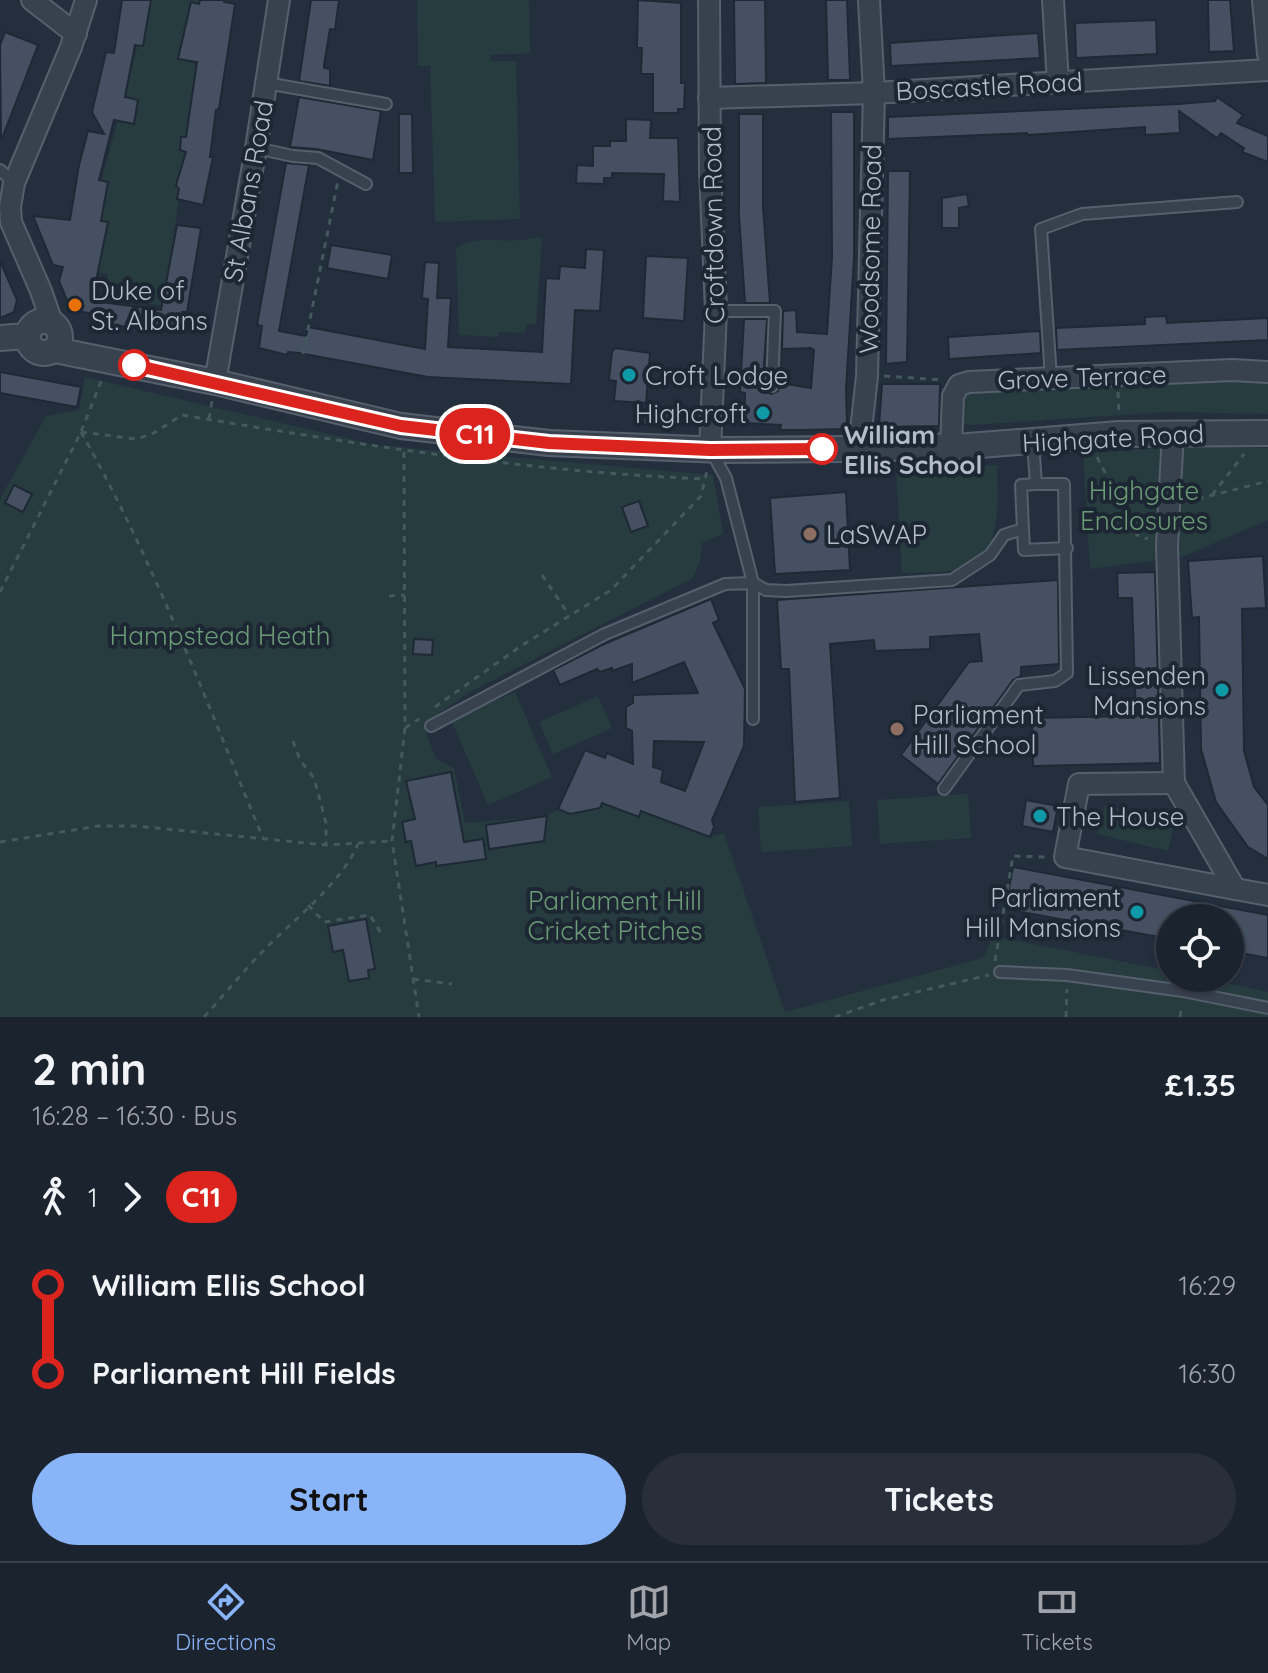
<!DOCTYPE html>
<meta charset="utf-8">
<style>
:root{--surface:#1b232e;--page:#282f3a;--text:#f1f3f6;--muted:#a0a4aa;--line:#39404a;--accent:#8ab4f8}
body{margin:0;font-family:Quicksand,sans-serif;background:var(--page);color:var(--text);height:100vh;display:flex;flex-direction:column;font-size:30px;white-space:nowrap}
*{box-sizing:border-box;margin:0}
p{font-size:26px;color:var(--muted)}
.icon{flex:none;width:44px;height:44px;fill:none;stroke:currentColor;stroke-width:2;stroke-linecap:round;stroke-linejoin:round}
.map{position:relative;height:1017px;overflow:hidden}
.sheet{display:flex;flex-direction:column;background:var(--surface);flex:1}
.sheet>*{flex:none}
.badge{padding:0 16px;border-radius:26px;font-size:28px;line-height:52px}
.buttons{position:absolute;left:1156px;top:904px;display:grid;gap:16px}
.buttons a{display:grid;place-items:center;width:88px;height:88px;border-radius:50%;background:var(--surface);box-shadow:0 2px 6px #0004,0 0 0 2px var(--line);font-size:40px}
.map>.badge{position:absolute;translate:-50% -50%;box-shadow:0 0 0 4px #fff}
.legs{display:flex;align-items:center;gap:12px;height:88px;padding:0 32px;font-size:26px}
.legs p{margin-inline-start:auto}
.head{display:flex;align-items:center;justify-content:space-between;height:136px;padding:0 32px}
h1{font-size:44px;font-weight:700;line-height:60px}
.cta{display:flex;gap:16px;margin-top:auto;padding:16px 32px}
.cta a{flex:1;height:92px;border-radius:48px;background:var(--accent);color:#111;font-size:32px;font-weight:700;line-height:92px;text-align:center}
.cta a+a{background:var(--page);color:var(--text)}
ul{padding:0 32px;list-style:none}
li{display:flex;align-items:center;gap:28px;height:88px;font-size:30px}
li i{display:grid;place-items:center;width:12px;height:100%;margin:0 10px;background:currentColor}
li i::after{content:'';width:20px;height:20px;margin:-10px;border:6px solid;border-radius:50%;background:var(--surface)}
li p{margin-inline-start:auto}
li:first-child i{background:linear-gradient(#0000 50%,currentColor 0)}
li:last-child i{background:linear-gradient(currentColor 50%,#0000 0)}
.tab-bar{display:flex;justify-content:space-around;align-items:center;height:112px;border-top:2px solid var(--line);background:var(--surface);font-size:22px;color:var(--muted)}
.tab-bar a{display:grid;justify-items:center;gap:4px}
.tab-bar .active{color:var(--accent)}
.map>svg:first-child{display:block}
.green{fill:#263c3f}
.building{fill:#455162;stroke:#1f2835;stroke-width:2;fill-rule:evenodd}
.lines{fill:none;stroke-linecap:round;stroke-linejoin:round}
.service-casing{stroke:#565f6c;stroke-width:14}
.minor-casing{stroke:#565f6c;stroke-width:24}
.tertiary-casing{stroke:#565f6c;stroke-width:28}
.path{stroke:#44595c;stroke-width:3;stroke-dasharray:6 6;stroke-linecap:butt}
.service{stroke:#38414e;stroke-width:10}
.minor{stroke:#38414e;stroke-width:20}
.tertiary{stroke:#38414e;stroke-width:24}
.line-1-casing{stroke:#fff;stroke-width:18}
.line-1{stroke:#dc241f;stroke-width:12}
.food-dot{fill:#e8710a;stroke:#1d2633;stroke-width:3}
.stop-1-dot{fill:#fff;stroke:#dc241f;stroke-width:4}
.culture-dot{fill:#0f9aa8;stroke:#1d2633;stroke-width:3}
.education-dot{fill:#8d6e63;stroke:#1d2633;stroke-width:3}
.labels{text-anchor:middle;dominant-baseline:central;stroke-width:8;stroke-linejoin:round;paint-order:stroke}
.street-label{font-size:26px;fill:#b4bcc9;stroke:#1d2633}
.poi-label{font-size:26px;fill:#b4bcc9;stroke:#1d2633;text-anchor:start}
.stop-label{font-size:26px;font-weight:bold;fill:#b4bcc9;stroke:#1d2633;text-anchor:start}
.park-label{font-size:26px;fill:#6b9a76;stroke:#1d2633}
</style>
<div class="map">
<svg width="1268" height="1017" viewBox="0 0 1268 1017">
<rect width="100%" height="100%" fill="#242f3e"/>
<g class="green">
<path d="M150 0H202L184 60 197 65 164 306 104 298 108 274 96 273 91 220Z"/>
<path d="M417 0H529L530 53 490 55 491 61H516L520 219 435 222 430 66H418Z"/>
<path d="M532 238H542L536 324H526L525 333 499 332 498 337 459 335 456 249C475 233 509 245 532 238Z"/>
<path d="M85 377 376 445 713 475 723 534 702 543 700 561 693 578 470 692 423 724 436 759 454 768 465 823 547 816 558 809 570 814 600 808 602 803 638 817 641 811 710 837 724 833 785 1012 983 958 993 936 1170 971V978H1204L1268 992V1017H0V499L46 416 79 410Z"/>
<path d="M1268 379V414L1167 412 973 425 964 424 961 421C962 405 962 397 976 386Z"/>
<path d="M1200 446 1268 448V520L1182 557 1090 569 1083 452Z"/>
<path d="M997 465C997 504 1005 553 959 569 942 574 919 572 902 573L896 471Z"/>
<path d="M515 692 552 777 488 805 451 720Z"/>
<path d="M598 696 612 728 553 754 539 722Z"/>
<path d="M968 794 971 838 880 844 877 800Z"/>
<path d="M849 801 852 846 761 852 758 807Z"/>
<path d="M1105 805 1175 821 1168 851 1097 834Z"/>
</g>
<g class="building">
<path d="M122 0H151L143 46 135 45 125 97 138 100 134 124 114 120 99 180 108 182 101 221 108 222 92 301 161 310 177 225 201 228 187 312H182L177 333 111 325 112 322 100 321 101 315 71 310 59 281 63 267 53 265 33 216 70 220 79 165 88 131 104 134 92 112 106 52 114 53Z"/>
<path d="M200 0H224V2L235 4 219 109 216 110 210 157H213L203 205 177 199 179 189 176 185 186 152 180 150 181 137H186L197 62 178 59 191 2 199 4Z"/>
<path d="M311 0H339L335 30 330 29 324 65V68L330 69V86L299 81Z"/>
<path d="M638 0 681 3V83H685L684 109H678V113H653V74H641L642 48H637Z"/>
<path d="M734 0H765L766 83 735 84Z"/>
<path d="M826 0H847L850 80H828Z"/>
<path d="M1208 0H1230L1234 51 1209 52Z"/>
<path d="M1156 20 1157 54 1076 58 1075 23Z"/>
<path d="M5 32 38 45 1 141 0 45Z"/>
<path d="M1038 33 1040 58 891 66 890 43Z"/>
<path d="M299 97 381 111 373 160 316 149 290 147Z"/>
<path d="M1217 97 1243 115 1237 123 1268 136V162L1242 152 1244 148 1221 133 1217 138 1179 111 1180 133 1145 135V127L1028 135 1027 133 888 139V117L1178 104 1215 101Z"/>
<path d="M831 112H854V258L846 389 847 424 842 429 805 430H780L781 425 744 423 745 393 740 392 744 319H767L763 381 765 390 771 394 778 391 780 383 811 388 814 350 811 348 782 349 783 311 796 310 797 332 827 334 832 257Z"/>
<path d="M399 114H412L413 173H399Z"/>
<path d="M739 114H763V206L770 303H745L739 215Z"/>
<path d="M626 119 651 120 650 138H678L680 202 663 201 664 174 612 173V178H604V184L576 183 577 165 593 166V146H610V141H626Z"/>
<path d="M286 163 309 165 279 331 306 336 308 327 425 349 428 299 422 298 425 262 439 263 437 298H451L448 347 542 352 546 278 559 279 560 266 585 268 586 249 604 250 600 311 575 310 571 384 428 377 299 353 288 352 287 355 259 348 262 326 257 325Z"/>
<path d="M888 171H910L907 362 886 364Z"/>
<path d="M967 194 969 206 959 208V228H942V198Z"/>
<path d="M331 245 392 255 388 279 327 268Z"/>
<path d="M646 256 688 258 684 321 643 318Z"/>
<path d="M0 261 17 300 14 312 0 318Z"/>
<path d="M1166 316 1167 323 1268 318V340L1057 350 1056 328 1145 324V317Z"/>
<path d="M1040 331 1041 353 949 359 948 337Z"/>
<path d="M615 348 650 353 646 403 614 401 616 381 609 380 612 352Z"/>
<path d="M0 372 81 387 77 407 0 393Z"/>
<path d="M882 384H940L939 426 879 427Z"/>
<path d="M645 409 669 411 667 427 643 424Z"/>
<path d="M14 485 32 494 23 512 5 503Z"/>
<path d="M846 492 850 570 775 574 770 498Z"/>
<path d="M639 501 648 526 631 532 622 507Z"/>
<path d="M1263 556 1266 608 1242 609 1244 751 1254 787 1268 805V859L1248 847 1216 802 1201 749 1199 617 1192 618 1188 561Z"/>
<path d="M1155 572 1160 763 1033 766 1032 718 1136 716 1132 598H1118L1117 573Z"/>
<path d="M1058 580 1059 664 1021 667V676L1013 680 938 784 901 755 969 662 982 661 979 634 930 637V649L875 651 874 640 830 644 840 798 795 802 789 669H781L777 600Z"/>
<path d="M711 599 719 620 713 623 745 689 744 746 712 820 714 827 710 837 641 811 639 817 602 803 600 808 570 814 558 809 585 750 605 758 607 753 633 764 632 731 626 728V707L633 703V695L698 693 684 662 632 683V664L612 671V668L600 672 597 669 560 685 553 670 604 644ZM654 741 704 742 685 791 661 782 663 770 653 767Z"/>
<path d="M414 639 433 640 432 655 413 654Z"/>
<path d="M451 772 464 842 483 839 486 859 436 866V862L416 866 411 841 406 842 402 822 415 819 406 781Z"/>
<path d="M1026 800 1058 806 1053 832 1022 826Z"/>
<path d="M547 816 544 841 489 849 486 825Z"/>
<path d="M1013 867 1268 915V958L1230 951V918H1170V939L1005 909Z"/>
<path d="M366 919 375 969 368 970 369 978 349 981 343 950 333 952 328 926Z"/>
</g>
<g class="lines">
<defs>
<g id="service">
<path d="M266 83 386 104"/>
<path d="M256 148 293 156 318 158 366 184"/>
<path d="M0 170 14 183"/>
<path d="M716 311H775L772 386"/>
<path d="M1051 378 1041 229 1082 214 1237 202"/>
<path d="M711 451 726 478 753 583 766 590 786 591 952 580 990 555 1004 535 1023 529 1021 485 1036 484"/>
<path d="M1023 529 1024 550 1067 548"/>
<path d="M431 726 605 634 725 584 753 583V719"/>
<path d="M944 789 1019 685 1055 681 1067 673 1064 484H1036L1033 443"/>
<path d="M1000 972 1067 975 1183 991 1268 1008"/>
</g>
<g id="minor">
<path d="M32 0 76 34"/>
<path d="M709 0 710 170 716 311 710 450"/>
<path d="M1053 0 1058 83"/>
<path d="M1263 0 1268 54"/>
<path d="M709 98 874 93 1268 70"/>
<path d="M52 323 41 291 11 222 10 207 14 183 71 47 86 0"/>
<path d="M215 382 256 148 279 0"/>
<path d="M1173 432 1167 545 1174 783 1235 889 1268 895"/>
<path d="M951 446 953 396 959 385 969 382 1232 370 1268 372"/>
<path d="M859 449 867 376 874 93 869 0"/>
<path d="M1174 783 1079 784 1065 857 1235 889"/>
</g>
<g id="tertiary">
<circle cx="44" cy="337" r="16"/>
<path d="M0 338 28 336"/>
<path d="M55 350 215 382 401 426 549 443 721 450 844 449 968 446 1119 434 1268 433"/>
</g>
</defs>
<use href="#service" class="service-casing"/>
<use href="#minor" class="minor-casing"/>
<use href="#tertiary" class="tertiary-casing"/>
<g class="path">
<path d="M303 354 338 181"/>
<path d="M884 376 944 380"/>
<path d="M1118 392 1119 416"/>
<path d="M209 419 212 401"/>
<path d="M81 432 136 439 152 434 182 415C356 444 529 472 706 479"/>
<path d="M81 432C154 561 206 701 263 838"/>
<path d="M404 452 405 728 392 841 419 1017"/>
<path d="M1097 457 1137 535 1148 539"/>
<path d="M1212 495 1244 454"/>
<path d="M1186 502 1268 481"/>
<path d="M542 575 569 615"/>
<path d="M0 592 81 432 102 379"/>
<path d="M389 596 405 595"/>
<path d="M435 707 521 646 611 590 701 496 707 471"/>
<path d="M405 728 419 719"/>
<path d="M293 741 300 760 314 778 326 823V845"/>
<path d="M0 842 98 826H136L326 845 392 841"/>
<path d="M308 905 324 922 370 915 381 933"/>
<path d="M995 961 1013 856 1047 857"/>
<path d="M413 979 452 984"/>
<path d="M204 1017C225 994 245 969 267 947 296 918 342 882 358 844"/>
<path d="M835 1017 883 1000 989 975"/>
<path d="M1066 1017 1067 989"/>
<path d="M1180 1017 1182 1005"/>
</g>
<use href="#service" class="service"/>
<use href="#minor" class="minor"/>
<use href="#tertiary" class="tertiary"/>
</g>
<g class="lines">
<defs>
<path id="line-1" d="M134 365 401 426 549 443 710 450 822 449"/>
</defs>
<use href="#line-1" class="line-1-casing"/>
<use href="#line-1" class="line-1"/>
</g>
<circle class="food-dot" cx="75" cy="305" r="8"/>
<g class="stop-1-dot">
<circle cx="134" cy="365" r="14"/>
<circle cx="822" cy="449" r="14"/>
</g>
<g class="culture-dot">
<circle cx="629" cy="375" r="8"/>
<circle cx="763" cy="413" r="8"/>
<circle cx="1222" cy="690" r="8"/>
<circle cx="1040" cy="816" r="8"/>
<circle cx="1137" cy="912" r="8"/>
</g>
<g class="education-dot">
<circle cx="810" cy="534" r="8"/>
<circle cx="897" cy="729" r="8"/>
</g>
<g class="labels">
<g class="street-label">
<text transform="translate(989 86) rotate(-3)">Boscastle Road</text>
<text transform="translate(248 191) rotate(-80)">St Albans Road</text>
<text transform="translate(713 225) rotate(-91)">Croftdown Road</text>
<text transform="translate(870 249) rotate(-89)">Woodsome Road</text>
<text transform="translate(1082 377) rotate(-2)">Grove Terrace</text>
<text transform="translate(1113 438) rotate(-3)">Highgate Road</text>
</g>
<g class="poi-label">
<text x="91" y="290">Duke of<tspan x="91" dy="30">St. Albans</tspan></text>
<text x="645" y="375">Croft Lodge</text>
<text x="747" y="413" text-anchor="end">Highcroft</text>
<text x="826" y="534">LaSWAP</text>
<text x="1206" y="675" text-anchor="end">Lissenden<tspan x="1206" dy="30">Mansions</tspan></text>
<text x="913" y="714">Parliament<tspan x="913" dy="30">Hill School</tspan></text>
<text x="1056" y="816">The House</text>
<text x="1121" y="897" text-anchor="end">Parliament<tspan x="1121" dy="30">Hill Mansions</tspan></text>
</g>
<g class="stop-label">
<text x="844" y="434">William<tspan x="844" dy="30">Ellis School</tspan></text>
</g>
<g class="park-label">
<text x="1144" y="490">Highgate<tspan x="1144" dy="30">Enclosures</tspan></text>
<text x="220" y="635">Hampstead Heath</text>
<text x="615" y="900">Parliament Hill<tspan x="615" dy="30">Cricket Pitches</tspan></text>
</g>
</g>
</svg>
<div class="buttons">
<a><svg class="icon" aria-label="locate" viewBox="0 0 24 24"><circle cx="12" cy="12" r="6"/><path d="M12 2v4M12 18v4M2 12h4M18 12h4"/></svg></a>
</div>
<b class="badge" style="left:475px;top:434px;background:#dc241f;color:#fff">C11</b>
</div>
<section class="sheet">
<div class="head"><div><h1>2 min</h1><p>16:28 – 16:30 · Bus</p></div><b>£1.35</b></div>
<div class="legs"><svg class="icon" aria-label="walk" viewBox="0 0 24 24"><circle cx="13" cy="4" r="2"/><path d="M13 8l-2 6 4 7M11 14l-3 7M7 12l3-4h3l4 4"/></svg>1<svg class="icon" aria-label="forward" viewBox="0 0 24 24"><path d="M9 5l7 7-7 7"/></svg><b class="badge" style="background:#dc241f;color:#fff">C11</b></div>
<ul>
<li><i style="color:#dc241f"></i><b>William Ellis School</b><p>16:29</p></li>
<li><i style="color:#dc241f"></i><b>Parliament Hill Fields</b><p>16:30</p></li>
</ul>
<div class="cta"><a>Start</a><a>Tickets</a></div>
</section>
<nav class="tab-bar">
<a class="active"><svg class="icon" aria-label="directions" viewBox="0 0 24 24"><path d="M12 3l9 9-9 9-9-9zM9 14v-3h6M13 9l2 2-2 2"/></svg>Directions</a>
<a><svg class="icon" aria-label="map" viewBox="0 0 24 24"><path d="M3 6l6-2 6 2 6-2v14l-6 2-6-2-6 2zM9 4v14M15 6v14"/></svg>Map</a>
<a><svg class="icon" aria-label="tickets" viewBox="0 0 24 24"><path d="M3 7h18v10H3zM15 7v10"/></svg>Tickets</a>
</nav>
